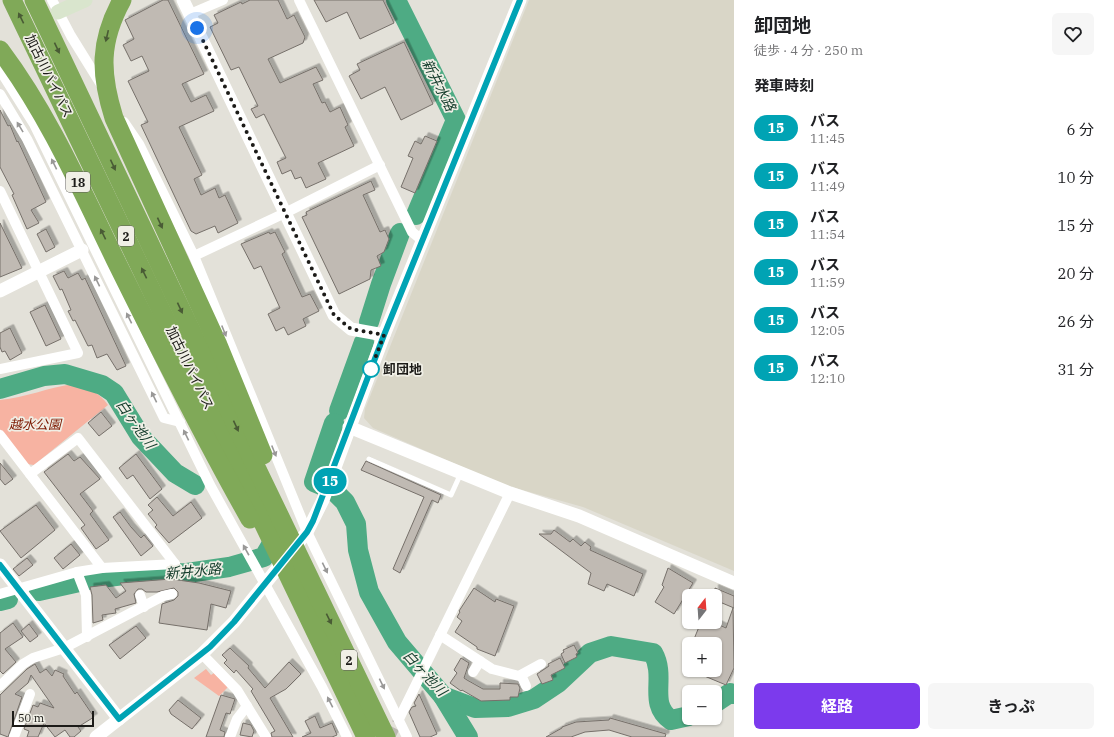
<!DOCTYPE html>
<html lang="ja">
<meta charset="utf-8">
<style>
:root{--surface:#fff;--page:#f6f6f6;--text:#202124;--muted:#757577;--accent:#7c3aed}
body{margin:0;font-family:"IBM Plex Serif","Noto Sans JP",serif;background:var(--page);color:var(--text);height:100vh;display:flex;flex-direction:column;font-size:15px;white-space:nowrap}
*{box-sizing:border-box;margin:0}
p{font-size:13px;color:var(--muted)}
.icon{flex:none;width:22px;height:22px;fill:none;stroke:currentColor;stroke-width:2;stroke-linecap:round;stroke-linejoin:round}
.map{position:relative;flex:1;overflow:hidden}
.sheet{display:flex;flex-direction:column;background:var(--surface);width:380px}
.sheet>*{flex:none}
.badge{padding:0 8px;border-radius:13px;font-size:14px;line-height:26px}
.needle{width:26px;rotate:17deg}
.buttons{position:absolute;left:682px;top:589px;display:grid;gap:8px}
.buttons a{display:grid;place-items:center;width:40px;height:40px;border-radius:6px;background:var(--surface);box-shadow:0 1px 3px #0004;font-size:20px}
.scale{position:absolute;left:12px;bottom:10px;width:82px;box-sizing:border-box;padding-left:4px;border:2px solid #1c1b18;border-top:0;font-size:11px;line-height:14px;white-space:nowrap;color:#1c1b18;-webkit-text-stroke:3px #f0efe6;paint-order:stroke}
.you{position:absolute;width:20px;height:20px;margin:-10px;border:3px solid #fff;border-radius:50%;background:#1a73e8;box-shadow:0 0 0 6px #1a73e833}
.map>.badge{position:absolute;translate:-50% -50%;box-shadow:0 0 0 2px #fff}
h2{padding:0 20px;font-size:15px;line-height:36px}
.round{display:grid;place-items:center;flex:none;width:42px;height:42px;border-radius:6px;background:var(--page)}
.overview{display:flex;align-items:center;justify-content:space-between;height:68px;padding:0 20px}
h1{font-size:19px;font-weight:700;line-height:30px}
.cta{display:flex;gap:8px;margin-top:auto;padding:8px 20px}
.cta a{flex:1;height:46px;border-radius:6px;background:var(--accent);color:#fff;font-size:16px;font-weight:700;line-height:46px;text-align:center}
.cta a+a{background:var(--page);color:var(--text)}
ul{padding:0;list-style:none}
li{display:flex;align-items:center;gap:12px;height:48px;padding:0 20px}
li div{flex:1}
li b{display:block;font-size:15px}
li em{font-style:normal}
li .badge{min-width:44px;font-weight:700;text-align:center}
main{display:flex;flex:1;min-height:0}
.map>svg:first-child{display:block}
.built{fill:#d9d6c7}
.green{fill:#f7b3a2}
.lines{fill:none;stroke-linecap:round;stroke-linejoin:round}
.river{stroke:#4eab84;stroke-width:20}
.building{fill:#c0bab3;stroke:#76706a;filter:url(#shadow)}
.minor-tunnel{stroke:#bbb9b2;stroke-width:10;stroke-dasharray:10 5;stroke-linecap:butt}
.service{stroke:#fff;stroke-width:5}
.minor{stroke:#fff;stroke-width:10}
.tertiary{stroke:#fff;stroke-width:13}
.secondary{stroke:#d9e5cd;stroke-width:15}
.motorway{stroke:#80a958;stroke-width:19}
.oneway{fill:#495b35}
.oneway2{fill:#999897}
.line-casing{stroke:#fff;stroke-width:9}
.line{stroke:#00a3b4;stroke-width:6}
.walk{stroke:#1c1b18;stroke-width:4;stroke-dasharray:0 7.2}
.stop-dot{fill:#fff;stroke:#00a3b4;stroke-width:2}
.labels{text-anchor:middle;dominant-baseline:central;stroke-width:3.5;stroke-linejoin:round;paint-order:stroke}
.shield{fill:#f0efe6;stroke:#5c5b56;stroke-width:1}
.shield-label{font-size:12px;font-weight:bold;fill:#1c1b18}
.street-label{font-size:13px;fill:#1c1b18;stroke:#f0efe6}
.stop-label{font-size:13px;font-weight:bold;fill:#1c1b18;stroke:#f0efe6;text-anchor:start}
.park-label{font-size:13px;font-style:italic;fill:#7c1800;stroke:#f0efe6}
.water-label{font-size:14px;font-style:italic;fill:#133c2b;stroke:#f0efe6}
</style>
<main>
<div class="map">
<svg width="734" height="737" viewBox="0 0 734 737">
<defs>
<filter id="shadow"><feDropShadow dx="3.5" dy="-3.5" stdDeviation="0" flood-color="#0004"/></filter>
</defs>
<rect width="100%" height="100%" fill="#e3e1d9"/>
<path class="built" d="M529 0H734V571L583 507 504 485 373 428 364 418 365 409Z"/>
<g class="green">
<path d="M74 384C90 389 99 392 108 405L34 465 27 464 0 429V400C25 398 49 387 74 384Z"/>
<path d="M206 669 211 675 214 673 228 687 219 696 194 678Z"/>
</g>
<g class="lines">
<g class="river">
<path d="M396 0 456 120 416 215"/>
<path d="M369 322 381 284 400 233"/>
<path d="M0 389 44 376 65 374 102 385 114 393 141 437 175 473 195 485"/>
<path d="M339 411 364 342"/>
<path d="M334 423 314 482 333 490 345 502 356 524 358 550 369 592 397 642 443 696 475 708 508 707 534 699 558 683 590 653 611 646 653 653C667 678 647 703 671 720L689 716"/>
<path d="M39 591 93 579 131 574 187 573 229 567 264 557 281 528"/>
<path d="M0 601 8 599"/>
<path d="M443 696 468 737"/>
<path d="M715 703 730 693 734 694"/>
</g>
</g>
<g class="building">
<path d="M163 0H168L204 74 182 84 191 102 206 95 214 111 179 127 202 175 194 179 201 195 215 188 219 198 225 195 238 223 218 233 215 226 196 234 191 231 141 125 148 122 128 81 149 71 142 56 131 61 123 45 134 39 125 20Z"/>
<path d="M250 0H278L287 19 294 15 305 37 303 43 268 59 280 83 316 67 323 80 313 84 322 103 325 102 330 112 340 107 348 125 345 127 354 146 318 163 326 179 306 188 301 177 295 179 291 170 282 174 277 162 286 158 264 114 256 118 251 109 258 106 239 67 231 70 210 27 218 23 214 15 241 2 242 4Z"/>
<path d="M314 0H383L394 23 360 39 347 12 326 22Z"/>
<path d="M404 42 433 104 401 120 385 87 361 99 349 76 360 70 357 64Z"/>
<path d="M0 110 8 126 10 125 17 142 18 141 46 202 31 210 39 223 27 229 12 195 14 194 0 167Z"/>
<path d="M425 136 437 141 415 193 401 187 413 158 408 156 415 141 421 144Z"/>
<path d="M371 181 375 190 363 195 380 232 385 230 389 239 384 252 377 256 381 266 371 270 370 279 339 294 302 217 307 215 306 212Z"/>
<path d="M0 223 22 268 0 277Z"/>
<path d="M46 229 55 247 46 252 37 234Z"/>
<path d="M269 232 270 234 275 232 285 252 282 254 302 297 310 294 319 311 303 319 306 326 288 335 284 327 276 331 268 314 280 308 261 266 254 269 241 244Z"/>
<path d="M64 271 68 278 78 273 82 280 85 278 126 366 117 370 107 354 97 358 92 345 88 346 75 320 73 321 68 311 71 310 62 289 60 290 53 276Z"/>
<path d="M45 305 61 339 46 346 30 312Z"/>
<path d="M10 328 22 353 10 360 5 351 2 352 0 347V333Z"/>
<path d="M101 412 112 426 99 436 88 423Z"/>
<path d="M68 454 74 461 80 457 100 479 80 494 93 511 90 514 109 540 96 549 81 528 85 525 44 472Z"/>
<path d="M136 454 162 489 150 499 133 475 127 479 119 468Z"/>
<path d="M366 461 441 495 438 503 432 500 400 573 393 569 424 497 361 470Z"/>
<path d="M0 463 13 479 5 485 0 479Z"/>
<path d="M157 497 173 516 191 502 202 518 169 543 155 527 157 525 148 514 153 510 148 505Z"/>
<path d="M36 505 55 530 21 558 0 531Z"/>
<path d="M120 512 131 527 141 538 144 535 153 546 141 556 113 517Z"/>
<path d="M554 530 570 542 573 539 581 546 585 542 591 547 590 550 643 574 634 596 607 584 604 591 588 584 591 573 539 534H551Z"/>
<path d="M71 544 80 555 63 569 54 558Z"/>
<path d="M27 558 33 565 19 576 13 569Z"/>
<path d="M668 568 693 583 674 614 655 602 664 587 662 585Z"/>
<path d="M171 579 199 583 231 591 226 608 211 604 207 630 159 623 162 604 174 600 178 596V592L174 588 157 592H146L142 589H138L134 594 136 603 115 609 116 613 102 615 103 620 93 623 92 595 90 587 106 585 116 598 126 591 120 583Z"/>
<path d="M474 588 495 602 496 599 514 606 495 656 477 649V647L455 632 462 621 457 617 460 612 459 611Z"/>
<path d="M715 588 734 596V608L715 600Z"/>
<path d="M733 608 734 668 726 685 690 670H715V644H692L701 622H713L726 628Z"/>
<path d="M13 623 23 637 5 649 16 662 3 674 0 671V633Z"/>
<path d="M29 624 38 636 30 642 21 631Z"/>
<path d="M136 626 146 638 120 659 109 645Z"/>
<path d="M574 645 578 653 576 654 577 657 565 663 561 654 564 652 563 650Z"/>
<path d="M230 648 249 666 248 668 265 688 289 662 301 674 286 689 270 698 293 737H272L271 733 275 731 251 691 253 689 236 670 234 673 224 663 227 660 222 655Z"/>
<path d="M461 658 469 663 464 678 467 680 483 689H500V683L518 684 520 688 518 697H510V700L481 701 462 690 461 691 450 683 457 673 454 670Z"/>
<path d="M560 658 565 668 551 675 553 680 542 684 537 674 549 666 548 664Z"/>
<path d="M35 664 40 673 46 669 52 676 55 670 64 674 63 676 75 694 77 692 94 717 78 727 81 731 74 737H70L65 730 55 737 44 723 38 737H27L29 731 24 729 33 705 38 707 40 703 54 708 31 675 28 683 15 694 22 697 8 737 0 734V695L27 669Z"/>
<path d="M419 694 437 734 430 737H420L409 712 412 707 416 706 414 703Z"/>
<path d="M221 695 235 699 230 714 226 713 220 730 225 732 224 737H206Z"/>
<path d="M178 700 201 718 192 729 171 714 169 710Z"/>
<path d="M315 716 320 728 332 723 337 735 332 737H302L311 733 305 721Z"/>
<path d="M610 718 666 734 665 737H632L609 730 585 732 571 737H546L562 728V727L576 722 609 720Z"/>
<path d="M243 723 251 725 254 731 252 737 240 735Z"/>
</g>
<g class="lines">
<path class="minor-tunnel" d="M390 737 399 719"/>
<path class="service" d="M369 459 451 495 461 473"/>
<g class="minor">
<path d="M52 0 71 36 102 86"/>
<path d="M299 0 412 232 422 240"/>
<path d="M190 14 223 0"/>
<path d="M0 70 34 124 210 485 322 687 347 737"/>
<path d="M0 94 27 139 164 418 180 422"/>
<path d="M124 122 139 144 194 256 307 532 407 737"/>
<path d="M0 191 78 353 0 369"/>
<path d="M194 256 285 213 380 165"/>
<path d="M0 435 102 568"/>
<path d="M30 474 78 438 175 564"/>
<path d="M77 572 86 595 87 637"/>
<path d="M0 594 77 572 102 568 175 564"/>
<path d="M140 595 144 607"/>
<path d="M440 635 492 669 519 676 541 664"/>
<path d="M202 654 237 690 266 737"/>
<path d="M473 672 480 661"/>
<path d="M521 675 526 686"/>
<path d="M0 686 23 664 33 658 64 648 163 596 172 594"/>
<path d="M399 719 510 493"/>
<path d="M14 737 30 694"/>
<path d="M230 737 237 719 247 706"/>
</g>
<g class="tertiary">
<path d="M183 0 334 315 351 329 384 335"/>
<path d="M0 291 82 250"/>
<path d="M349 427 510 493 579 516 734 583"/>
<path d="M0 565 119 719"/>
<path d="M96 737 202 654 234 622 307 532 323 500 384 335 520 0"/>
</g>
<path class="secondary" d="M58 12 85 0"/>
<g class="motorway">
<path d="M12 0 366 737"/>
<path d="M34 0 255 465 386 737"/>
<path d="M122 0C99 42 100 73 114 118L218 345 263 455"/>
<path d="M0 50C48 114 80 187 115 259 158 346 202 434 250 519"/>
</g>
</g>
<defs><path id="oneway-solid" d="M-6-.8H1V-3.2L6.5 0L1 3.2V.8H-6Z"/></defs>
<g class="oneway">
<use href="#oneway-solid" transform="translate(21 18) rotate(-116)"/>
<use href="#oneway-solid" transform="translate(107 36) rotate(103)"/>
<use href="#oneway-solid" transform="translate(57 48) rotate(65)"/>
<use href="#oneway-solid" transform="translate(113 165) rotate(65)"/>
<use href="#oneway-solid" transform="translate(160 223) rotate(65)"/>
<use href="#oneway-solid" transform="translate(103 234) rotate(-116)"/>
<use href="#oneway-solid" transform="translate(144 273) rotate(-116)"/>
<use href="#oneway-solid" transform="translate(180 308) rotate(65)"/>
<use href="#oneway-solid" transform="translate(236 426) rotate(65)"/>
<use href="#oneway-solid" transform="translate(329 619) rotate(64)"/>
</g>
<g class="oneway2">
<use href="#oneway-solid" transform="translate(20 127) rotate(-121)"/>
<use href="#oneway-solid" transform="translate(54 164) rotate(-116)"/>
<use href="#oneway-solid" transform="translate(97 281) rotate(-116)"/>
<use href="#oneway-solid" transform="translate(129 318) rotate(-116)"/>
<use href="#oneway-solid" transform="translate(224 331) rotate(68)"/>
<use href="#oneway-solid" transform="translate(154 397) rotate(-116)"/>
<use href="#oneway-solid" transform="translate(186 435) rotate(-116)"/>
<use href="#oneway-solid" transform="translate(274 451) rotate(68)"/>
<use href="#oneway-solid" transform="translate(246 550) rotate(-119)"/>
<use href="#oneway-solid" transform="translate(325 568) rotate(64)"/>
<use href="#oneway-solid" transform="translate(382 684) rotate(64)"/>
<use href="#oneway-solid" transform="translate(330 702) rotate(-117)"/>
</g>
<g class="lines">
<defs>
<path id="line" d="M0 565 119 719 210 647 234 622 307 532 313 521 384 335 520 0"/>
</defs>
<use href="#line" class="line-casing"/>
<use href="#line" class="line"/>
<path class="walk" d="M197 28 334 315 351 329 384 335 369 374 371 369"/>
</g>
<circle class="stop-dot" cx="371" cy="369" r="8"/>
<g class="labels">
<g class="shield">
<rect x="66" y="172" width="24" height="20" rx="3"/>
<rect x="118" y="226" width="16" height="20" rx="3"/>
<rect x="341" y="650" width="16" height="20" rx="3"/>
</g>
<g class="shield-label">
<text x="78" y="182">18</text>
<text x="126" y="236">2</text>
<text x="349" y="660">2</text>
</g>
<g class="street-label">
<text transform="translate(49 76) rotate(64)">加古川バイパス</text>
<text transform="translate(190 368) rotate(64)">加古川バイパス</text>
</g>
<g class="stop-label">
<text x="383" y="369">卸団地</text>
</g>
<g class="park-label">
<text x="35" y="424">越水公園</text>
</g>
<g class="water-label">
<text transform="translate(439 85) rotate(63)">新井水路</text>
<text transform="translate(136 424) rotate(55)">白ヶ池川</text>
<text transform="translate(193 571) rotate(-5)">新井水路</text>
<text transform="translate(425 673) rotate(47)">白ヶ池川</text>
</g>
</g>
</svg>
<div class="buttons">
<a><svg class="needle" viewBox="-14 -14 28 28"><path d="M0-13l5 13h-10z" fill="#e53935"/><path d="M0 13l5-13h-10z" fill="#757577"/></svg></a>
<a>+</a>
<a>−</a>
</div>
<div class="scale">50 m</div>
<div class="you" style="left:197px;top:28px"></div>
<b class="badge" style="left:330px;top:481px;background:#00a3b4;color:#fff">15</b>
</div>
<section class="sheet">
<div class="overview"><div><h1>卸団地</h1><p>徒歩 · 4 分 · 250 m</p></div><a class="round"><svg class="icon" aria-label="heart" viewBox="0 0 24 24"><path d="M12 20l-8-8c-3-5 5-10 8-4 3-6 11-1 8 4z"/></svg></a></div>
<h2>発車時刻</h2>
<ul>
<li><span class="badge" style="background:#00a3b4;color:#fff">15</span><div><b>バス</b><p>11:45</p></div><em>6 分</em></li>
<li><span class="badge" style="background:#00a3b4;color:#fff">15</span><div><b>バス</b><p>11:49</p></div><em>10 分</em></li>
<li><span class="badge" style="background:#00a3b4;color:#fff">15</span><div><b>バス</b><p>11:54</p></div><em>15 分</em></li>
<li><span class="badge" style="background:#00a3b4;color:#fff">15</span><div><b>バス</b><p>11:59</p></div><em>20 分</em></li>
<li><span class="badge" style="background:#00a3b4;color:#fff">15</span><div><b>バス</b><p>12:05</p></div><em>26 分</em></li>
<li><span class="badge" style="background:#00a3b4;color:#fff">15</span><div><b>バス</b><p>12:10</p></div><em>31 分</em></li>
</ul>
<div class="cta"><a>経路</a><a>きっぷ</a></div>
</section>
</main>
